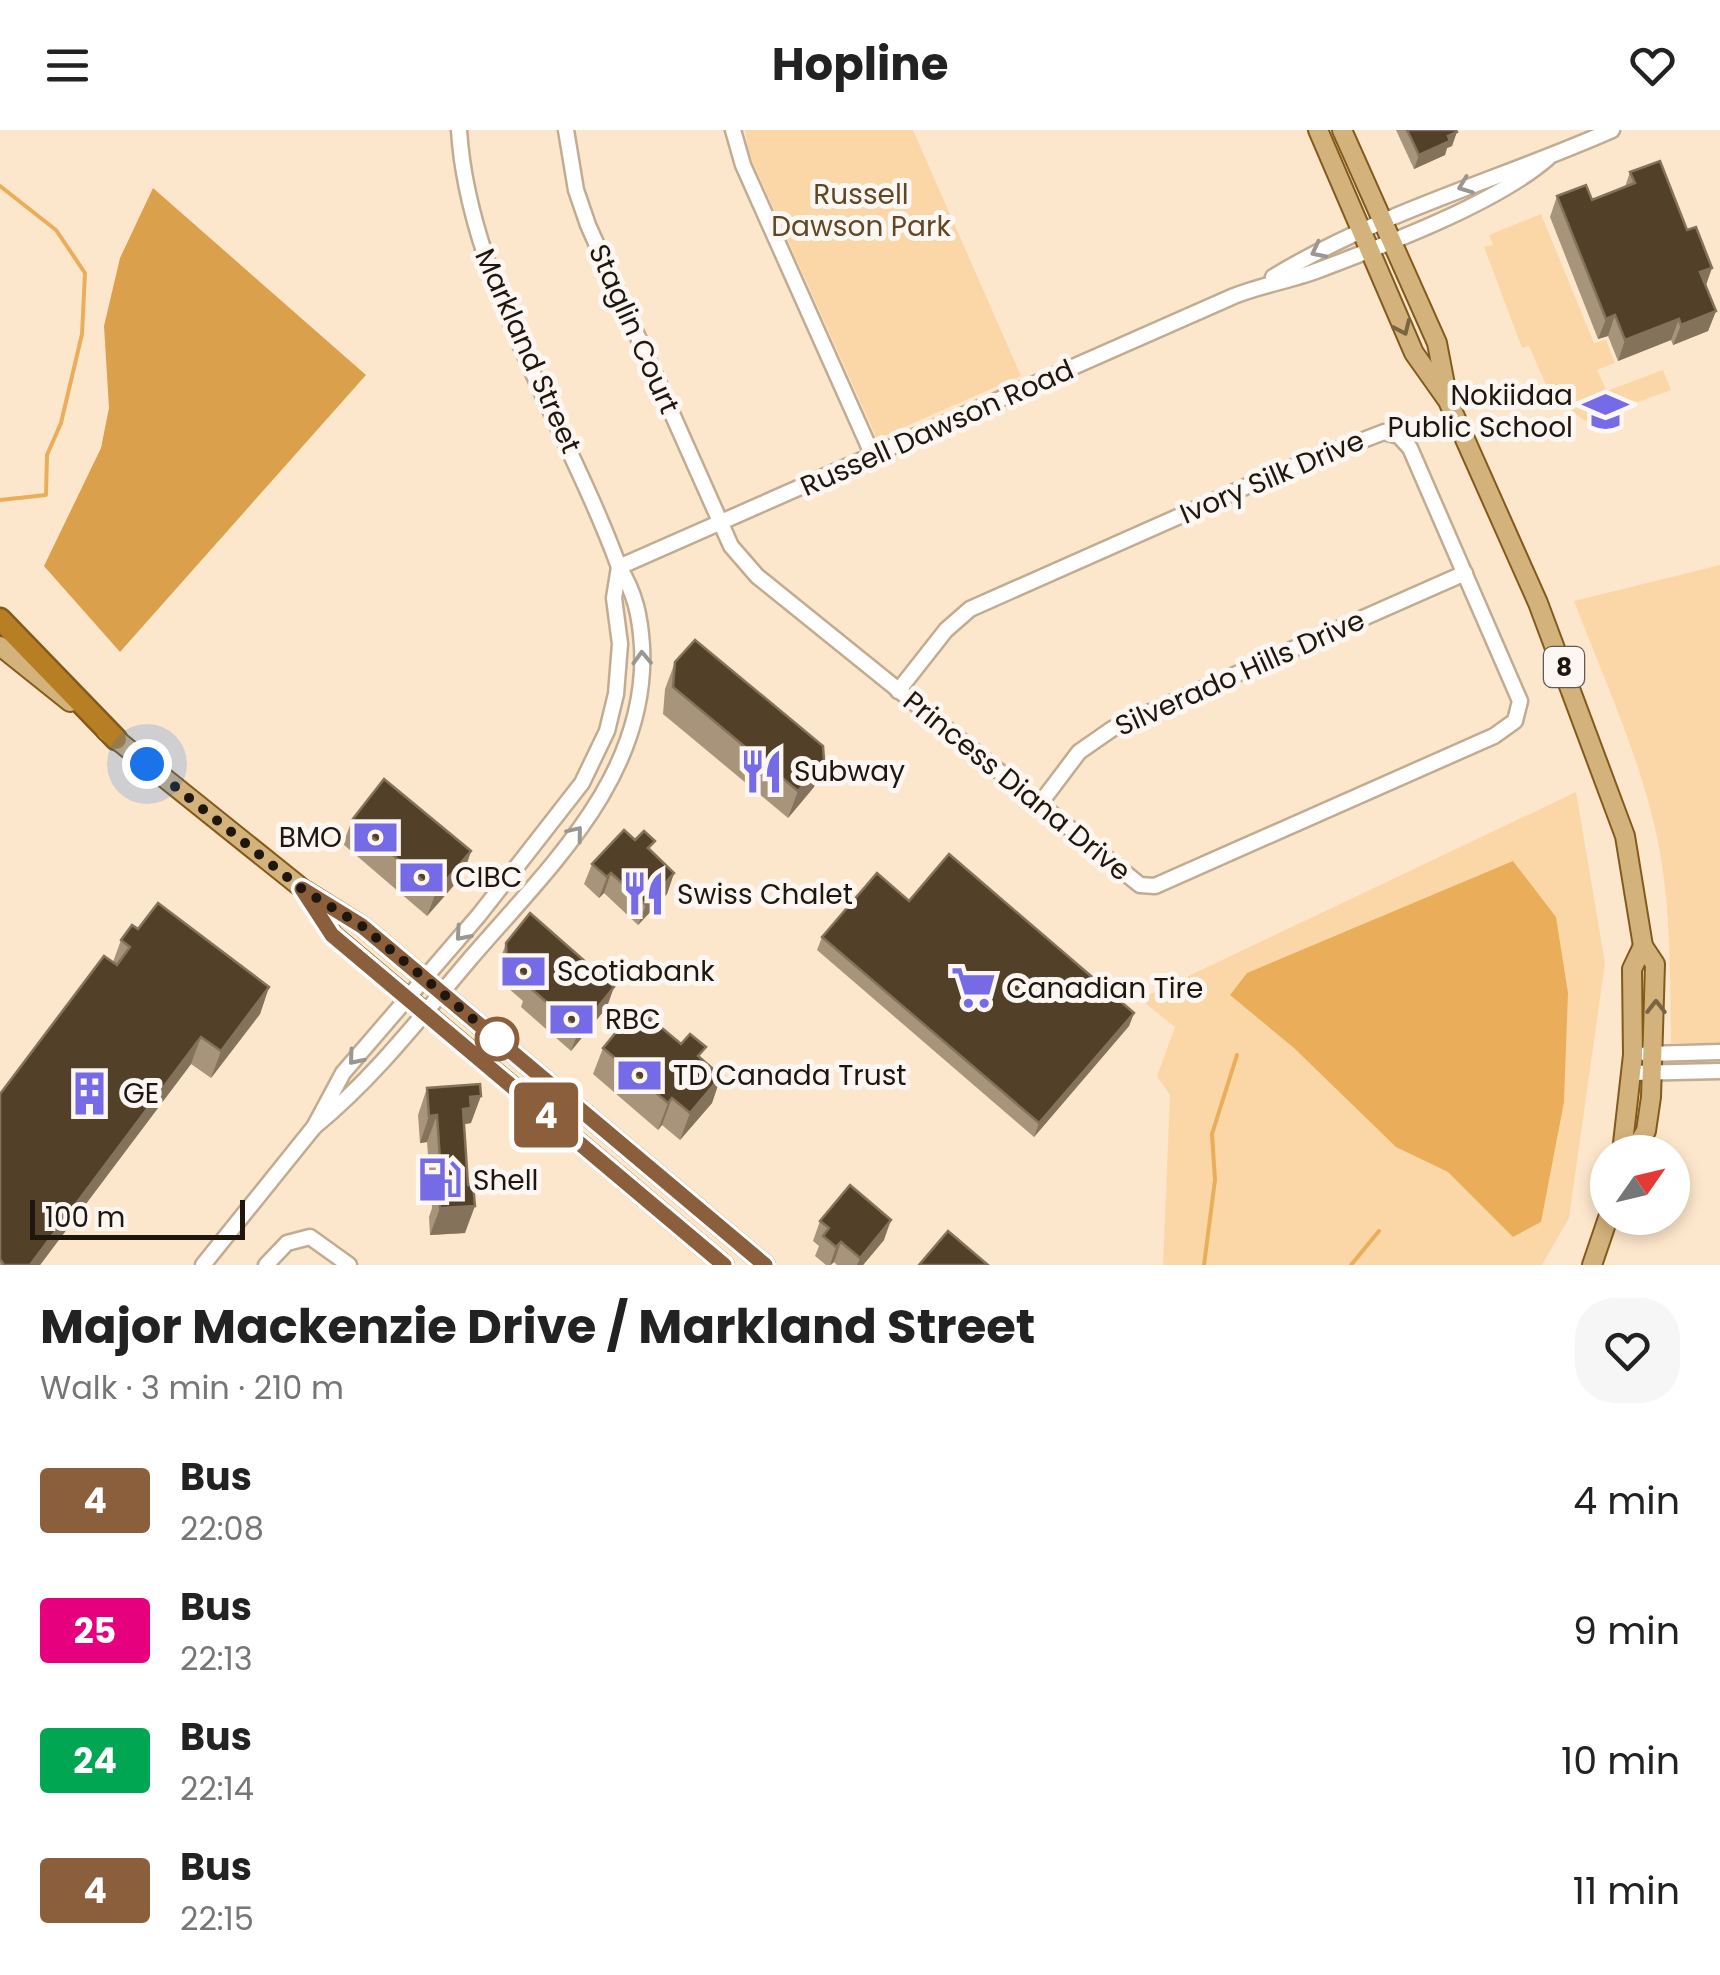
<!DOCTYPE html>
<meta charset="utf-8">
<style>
:root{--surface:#fff;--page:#f6f6f6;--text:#222;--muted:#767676}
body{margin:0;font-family:Poppins,sans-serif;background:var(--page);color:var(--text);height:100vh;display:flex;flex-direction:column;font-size:38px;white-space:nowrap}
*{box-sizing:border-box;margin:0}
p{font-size:32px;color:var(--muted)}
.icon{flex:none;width:55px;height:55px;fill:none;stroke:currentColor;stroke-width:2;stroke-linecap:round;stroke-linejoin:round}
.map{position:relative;height:1135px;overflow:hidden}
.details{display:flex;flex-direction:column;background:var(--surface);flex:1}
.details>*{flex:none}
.badge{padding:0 20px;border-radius:8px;font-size:35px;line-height:65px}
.needle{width:65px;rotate:56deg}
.tools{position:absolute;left:1590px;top:1005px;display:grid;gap:20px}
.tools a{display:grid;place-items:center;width:100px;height:100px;border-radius:50%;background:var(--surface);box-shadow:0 5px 15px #0003;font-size:50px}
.scale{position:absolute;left:30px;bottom:25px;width:215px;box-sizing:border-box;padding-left:10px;border:5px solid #1f170d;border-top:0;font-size:28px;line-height:35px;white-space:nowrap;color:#1f170d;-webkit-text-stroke:8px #fcf7f2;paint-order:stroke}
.you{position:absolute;width:50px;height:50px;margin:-25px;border:8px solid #fff;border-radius:50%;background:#1a73e8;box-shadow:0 0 0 15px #1a73e833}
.map>.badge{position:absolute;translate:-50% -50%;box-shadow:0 0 0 5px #fff}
.round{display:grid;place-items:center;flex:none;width:105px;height:105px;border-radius:40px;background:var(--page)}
.summary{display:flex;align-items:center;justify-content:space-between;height:170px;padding:0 40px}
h1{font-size:48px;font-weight:700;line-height:75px}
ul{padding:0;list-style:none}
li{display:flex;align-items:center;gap:30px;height:130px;padding:0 40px}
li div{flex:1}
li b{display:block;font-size:38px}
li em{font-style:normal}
li .badge{min-width:110px;font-weight:700;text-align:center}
header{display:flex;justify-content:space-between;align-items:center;height:130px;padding:0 40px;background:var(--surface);font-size:45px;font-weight:700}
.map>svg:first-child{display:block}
.green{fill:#fbd7a8}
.forest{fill:#dba04b}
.water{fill:#eaae5a}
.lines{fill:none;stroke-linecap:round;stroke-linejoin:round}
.stream{stroke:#eaae5a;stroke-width:4}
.minor-casing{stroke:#c1ac92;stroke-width:19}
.major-casing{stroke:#825a1c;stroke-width:22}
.highway-casing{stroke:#825a1c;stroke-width:25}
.minor{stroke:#fff;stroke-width:14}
.major{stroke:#d4b27c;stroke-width:18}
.highway{stroke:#b77e24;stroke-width:20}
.wall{fill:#a8947a}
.shaded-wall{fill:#85725a}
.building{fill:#524029;stroke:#85725a;stroke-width:2.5}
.oneway{stroke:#9a9792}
.oneway2{stroke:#7a6444}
.line-casing{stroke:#fff;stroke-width:22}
.line{stroke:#8b5e3c;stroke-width:15}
.walk{stroke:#1f170d;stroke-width:10;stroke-dasharray:0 18}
.stop-dot{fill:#fff;stroke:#8b5e3c;stroke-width:5}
.labels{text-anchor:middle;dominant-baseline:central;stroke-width:10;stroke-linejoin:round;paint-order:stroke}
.shield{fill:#fcf7f2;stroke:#615a52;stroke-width:2.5}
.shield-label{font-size:25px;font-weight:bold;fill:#1f170d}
.park-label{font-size:28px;fill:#614825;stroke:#fcf7f2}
.street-label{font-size:28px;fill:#1f170d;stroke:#fcf7f2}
.poi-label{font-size:28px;fill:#1f170d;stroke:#fcf7f2;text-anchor:start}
</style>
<header><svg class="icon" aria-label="menu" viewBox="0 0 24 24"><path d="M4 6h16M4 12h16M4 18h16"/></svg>Hopline<svg class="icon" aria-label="heart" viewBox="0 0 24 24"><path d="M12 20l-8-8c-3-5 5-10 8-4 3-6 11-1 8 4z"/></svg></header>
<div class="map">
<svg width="1720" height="1135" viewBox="0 0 1720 1135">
<rect width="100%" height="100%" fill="#fde7cc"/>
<g class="green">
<path d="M745 0H913L1021 246 877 309 749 24Z"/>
<path d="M1541 84 1594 213 1606 210 1615 233 1597 240 1607 261 1663 240 1671 260 1585 291 1550 264 1529 216 1522 218 1484 117 1493 115 1489 105Z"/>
<path d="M1720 435V913H1671C1670 851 1671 789 1661 728 1646 639 1606 555 1574 471Z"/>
<path d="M1576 662 1605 833 1569 1088 1542 1135H1163L1170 965 1157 946 1175 897 1140 869Z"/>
</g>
<path class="forest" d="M153 58 366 245 120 522 44 436 101 318 109 278 104 196 120 128Z"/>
<path class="water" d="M1513 731 1556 787 1568 863 1564 972 1541 1092 1513 1107 1448 1042 1396 1017 1294 918 1230 865 1247 843Z"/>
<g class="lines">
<g class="stream">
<path d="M0 56 56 100 85 143 82 204 61 293 47 325 46 365 0 370"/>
<path d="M1204 1135 1215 1050 1212 1004 1237 925"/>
<path d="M1351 1135 1379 1101"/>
</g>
<defs>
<g id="minor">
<path d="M566 0 576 60 588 95 731 416 757 446 1140 755 1155 756 1173 748 1494 606 1515 591 1520 571 1410 318 1399 306 1384 302 1270 346 970 479 946 500 898 561"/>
<path d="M733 0 743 35 873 326"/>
<path d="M1273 147C1380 82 1499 50 1612 0"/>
<path d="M619 437 1234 166C1264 154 1295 150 1324 138 1390 113 1496 73 1548 28"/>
<path d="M1039 675 1079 622 1112 599 1465 443"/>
<path d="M1646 924 1720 922"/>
<path d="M1631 943 1720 941"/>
<path d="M314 997C374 948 420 888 470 829 548 738 649 646 642 516 640 485 635 463 619 437 568 297 468 148 459 0"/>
<path d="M203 1135 314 997 343 943 479 785 582 653 607 601 616 564 620 514 614 468 619 437"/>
<path d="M266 1135 287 1113 310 1107 349 1135"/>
</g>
<g id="major">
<path d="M1318 0 1414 223 1448 271 1538 473 1625 706 1643 816 1655 834 1651 967 1646 1001 1633 1022"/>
<path d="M1342 0 1437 213 1447 265"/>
<path d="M0 516 70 572"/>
<path d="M106 601 303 759 362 796 765 1135"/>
<path d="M306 764 333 805 724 1135"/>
<path d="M1622 1022 1633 925 1632 839 1643 816"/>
<path d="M1592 1135 1608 1088"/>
</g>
<path id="highway" d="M0 489 116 609"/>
</defs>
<use href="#minor" class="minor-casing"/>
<use href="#major" class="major-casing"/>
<use href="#highway" class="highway-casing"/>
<use href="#minor" class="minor"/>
<use href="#major" class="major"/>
<use href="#highway" class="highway"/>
</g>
<g class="wall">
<path d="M1396 0H1456L1452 16 1447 18 1445 25 1414 39Z"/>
<path d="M1630 42 1706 156 1716 181 1708 201 1673 215 1671 210 1618 231 1608 206 1598 209 1550 87 1557 66 1592 70 1625 57Z"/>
<path d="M675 532 814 657 788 688 663 584 665 559Z"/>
<path d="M352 690 471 721 463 745 427 786 343 714Z"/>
<path d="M635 710 651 721 674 743 667 764 638 795 604 763 599 768 584 754 592 734Z"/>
<path d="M909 771 1134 883 1129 896 1034 1007 817 820 822 807Z"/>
<path d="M138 799 269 857 260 884 211 948 191 934 40 1135H0V964L113 832 121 810Z"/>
<path d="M506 813 607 877 571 921 521 877 523 871 500 851 499 833Z"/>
<path d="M681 914 721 946 712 973 680 1010 662 995 658 1000 593 944 603 918Z"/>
<path d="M427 958 471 993 465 994 464 997 465 1103 430 1105 429 1087 432 1078 427 1012 420 1013 418 985Z"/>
<path d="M820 1091 884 1110 863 1135H837L834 1132 831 1135H826L815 1126 819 1116 813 1111Z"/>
</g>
<g class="shaded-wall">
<path d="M1457 2 1452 16 1447 18 1445 25 1414 39 1419 25 1448 6Z"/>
<path d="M1712 138 1705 158 1700 142Z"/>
<path d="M1716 181 1708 201 1673 215 1681 195Z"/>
<path d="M1615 185 1608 206 1598 209 1606 189Z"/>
<path d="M1679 189 1671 210 1618 231 1625 210Z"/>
<path d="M824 630 814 657 788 688 798 661Z"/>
<path d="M471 721 463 745 427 786 436 762Z"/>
<path d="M611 743 604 763 599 768 607 747Z"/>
<path d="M674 743 667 764 638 795 646 775Z"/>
<path d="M269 857 260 884 211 948 221 921Z"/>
<path d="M614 857 607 877 571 921 579 900Z"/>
<path d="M1134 883 1129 896 1034 1007 1039 993Z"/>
<path d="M201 907 191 934 40 1135H30Z"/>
<path d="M721 946 712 973 680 1010 690 983Z"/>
<path d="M481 966 471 993 465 994 461 1005 463 979 470 967Z"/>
<path d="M672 968 662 995 658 1000 668 973Z"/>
<path d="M437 985 427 1012 420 1013 429 986Z"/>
<path d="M475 1076 465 1103 430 1105 440 1078Z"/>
<path d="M891 1090 884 1110 863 1135H857L860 1128Z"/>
<path d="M841 1112 834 1132 830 1135 836 1117Z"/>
</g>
<g class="building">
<path d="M1407 0H1456L1457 2 1448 6 1450 11 1419 25Z"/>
<path d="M1660 31 1687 100 1696 97 1712 138 1700 142 1716 181 1681 195 1679 189 1625 210 1615 185 1606 189 1557 66 1586 55 1592 70 1635 53 1630 42Z"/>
<path d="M695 510 823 616 824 630 798 661 673 557 675 532Z"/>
<path d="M384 649 471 721 436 762 352 690Z"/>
<path d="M624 700 635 710 644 701 655 711 648 718 674 743 646 775 611 743 607 747 592 734Z"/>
<path d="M949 724 1134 883 1039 993 822 807 877 743 909 771Z"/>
<path d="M158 773 269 857 221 921 201 907 30 1135H4L0 1129V964L104 826 117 835 130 817 121 810 132 795 138 799Z"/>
<path d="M530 783 614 857 579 900 528 856 532 853 507 831 506 813Z"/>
<path d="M637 877 681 914 690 904 706 917 698 926 721 946 690 983 672 968 668 973 603 918Z"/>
<path d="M480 954 481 966 470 967 471 978 463 979 468 1055 473 1054 475 1076 440 1078 438 1060H442L437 985 429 986 427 958Z"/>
<path d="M850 1055 891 1090 860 1128 841 1112 836 1117 823 1106 829 1098 820 1091Z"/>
<path d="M948 1101 988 1135H919Z"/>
</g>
<defs><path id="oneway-chevron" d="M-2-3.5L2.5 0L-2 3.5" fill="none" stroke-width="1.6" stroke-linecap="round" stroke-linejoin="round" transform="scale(2.5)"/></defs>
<g class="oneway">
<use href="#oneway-chevron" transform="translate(1465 56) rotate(159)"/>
<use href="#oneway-chevron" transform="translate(1318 121) rotate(153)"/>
<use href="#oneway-chevron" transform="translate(642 528) rotate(-92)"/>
<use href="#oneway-chevron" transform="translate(576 703) rotate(-51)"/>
<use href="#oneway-chevron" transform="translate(462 804) rotate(131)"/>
<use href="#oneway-chevron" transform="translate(355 928) rotate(130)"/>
</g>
<g class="oneway2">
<use href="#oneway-chevron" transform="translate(1403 198) rotate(66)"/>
<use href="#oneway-chevron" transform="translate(1656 877) rotate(-90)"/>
</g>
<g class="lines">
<defs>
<path id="line" d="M724 1135 332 805 302 759 362 796 765 1135"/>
</defs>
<use href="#line" class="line-casing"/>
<use href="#line" class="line"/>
<path class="walk" d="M147 634 302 759 362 796 497 909"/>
</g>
<defs>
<symbol id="school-bare" viewBox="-9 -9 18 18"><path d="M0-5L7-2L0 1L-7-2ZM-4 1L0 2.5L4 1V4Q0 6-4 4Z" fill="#766be6" stroke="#fcf7f2" stroke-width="2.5" paint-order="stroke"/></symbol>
<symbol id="restaurant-bare" viewBox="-9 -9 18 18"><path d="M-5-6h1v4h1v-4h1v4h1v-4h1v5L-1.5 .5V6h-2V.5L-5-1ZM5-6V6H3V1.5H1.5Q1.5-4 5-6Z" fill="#766be6" stroke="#fcf7f2" stroke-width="2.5" paint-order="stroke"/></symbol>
<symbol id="bank-bare" viewBox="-9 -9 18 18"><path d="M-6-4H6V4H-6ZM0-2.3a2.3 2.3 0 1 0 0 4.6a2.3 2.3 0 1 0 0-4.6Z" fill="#766be6" stroke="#fcf7f2" stroke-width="2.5" paint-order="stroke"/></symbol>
<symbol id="supermarket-bare" viewBox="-9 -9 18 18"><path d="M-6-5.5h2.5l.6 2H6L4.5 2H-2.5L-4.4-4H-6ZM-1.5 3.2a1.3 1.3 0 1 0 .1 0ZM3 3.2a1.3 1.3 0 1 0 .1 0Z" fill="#766be6" stroke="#fcf7f2" stroke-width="2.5" paint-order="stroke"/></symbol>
<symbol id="building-bare" viewBox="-9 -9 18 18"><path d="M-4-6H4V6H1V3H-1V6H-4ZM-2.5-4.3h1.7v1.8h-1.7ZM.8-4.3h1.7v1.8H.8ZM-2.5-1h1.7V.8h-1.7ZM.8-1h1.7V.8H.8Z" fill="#766be6" stroke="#fcf7f2" stroke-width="2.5" paint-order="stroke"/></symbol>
<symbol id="fuel-bare" viewBox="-9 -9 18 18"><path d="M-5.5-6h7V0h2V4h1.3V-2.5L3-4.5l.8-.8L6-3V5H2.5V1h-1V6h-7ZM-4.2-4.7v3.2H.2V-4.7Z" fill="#766be6" stroke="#fcf7f2" stroke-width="2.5" paint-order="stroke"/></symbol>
</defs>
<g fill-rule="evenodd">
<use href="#school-bare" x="1574" y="250" width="63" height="63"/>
<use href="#restaurant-bare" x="730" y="610" width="63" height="63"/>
<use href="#bank-bare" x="344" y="676" width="63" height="63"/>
<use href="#bank-bare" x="390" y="716" width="63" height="63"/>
<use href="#restaurant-bare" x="612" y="732" width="63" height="63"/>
<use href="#bank-bare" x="492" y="810" width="63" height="63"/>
<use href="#supermarket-bare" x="942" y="826" width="63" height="63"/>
<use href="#bank-bare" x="540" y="858" width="63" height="63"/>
<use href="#bank-bare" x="608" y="914" width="63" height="63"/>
<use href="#building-bare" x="58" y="932" width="63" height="63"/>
<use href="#fuel-bare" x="408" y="1018" width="63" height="63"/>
</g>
<circle class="stop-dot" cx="497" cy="909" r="20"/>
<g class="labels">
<rect class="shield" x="1544" y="517" width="40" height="40" rx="8"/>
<g class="shield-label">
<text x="1564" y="537">8</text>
</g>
<g class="park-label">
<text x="861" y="64">Russell<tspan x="861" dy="32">Dawson Park</tspan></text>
</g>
<g class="street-label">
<text transform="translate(634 199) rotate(66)">Staglin Court</text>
<text transform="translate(528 221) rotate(66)">Markland Street</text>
<text transform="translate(937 298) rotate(-24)">Russell Dawson Road</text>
<text transform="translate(1272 347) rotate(-23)">Ivory Silk Drive</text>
<text transform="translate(1240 543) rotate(-24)">Silverado Hills Drive</text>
<text transform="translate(1017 656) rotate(39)">Princess Diana Drive</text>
</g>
<g class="poi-label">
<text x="1573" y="265" text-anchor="end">Nokiidaa<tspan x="1573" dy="32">Public School</tspan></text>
<text x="794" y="641">Subway</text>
<text x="342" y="707" text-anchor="end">BMO</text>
<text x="455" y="747">CIBC</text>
<text x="677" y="764">Swiss Chalet</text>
<text x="557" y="841">Scotiabank</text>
<text x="1006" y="858">Canadian Tire</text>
<text x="605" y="889">RBC</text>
<text x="673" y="945">TD Canada Trust</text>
<text x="123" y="963">GE</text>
<text x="473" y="1050">Shell</text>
</g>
</g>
</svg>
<div class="tools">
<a><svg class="needle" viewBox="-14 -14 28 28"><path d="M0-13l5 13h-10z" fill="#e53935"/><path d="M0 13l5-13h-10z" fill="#767676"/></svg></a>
</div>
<div class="scale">100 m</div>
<div class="you" style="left:147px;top:634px"></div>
<b class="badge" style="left:546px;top:985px;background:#8b5e3c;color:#fff">4</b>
</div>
<section class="details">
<div class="summary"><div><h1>Major Mackenzie Drive / Markland Street</h1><p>Walk · 3 min · 210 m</p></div><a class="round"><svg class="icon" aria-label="heart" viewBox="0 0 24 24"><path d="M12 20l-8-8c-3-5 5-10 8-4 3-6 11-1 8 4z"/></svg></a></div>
<ul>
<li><span class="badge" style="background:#8b5e3c;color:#fff">4</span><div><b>Bus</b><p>22:08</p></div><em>4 min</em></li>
<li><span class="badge" style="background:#e6007e;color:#fff">25</span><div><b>Bus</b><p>22:13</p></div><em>9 min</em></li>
<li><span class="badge" style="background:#00a651;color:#fff">24</span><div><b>Bus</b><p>22:14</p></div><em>10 min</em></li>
<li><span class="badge" style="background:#8b5e3c;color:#fff">4</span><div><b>Bus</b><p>22:15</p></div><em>11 min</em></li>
</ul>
</section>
